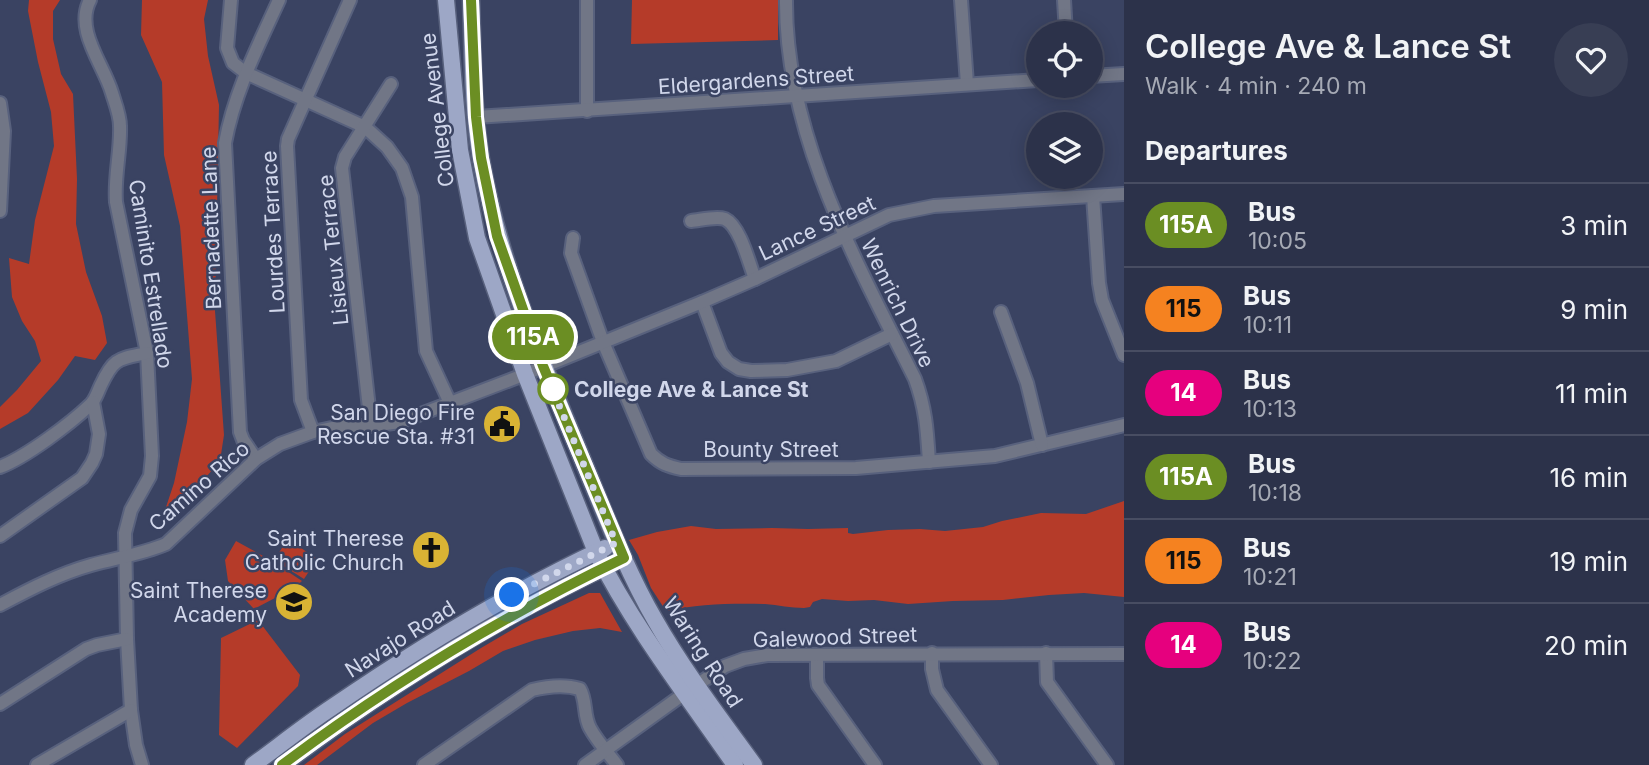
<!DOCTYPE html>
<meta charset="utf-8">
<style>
:root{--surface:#2c324a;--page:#383e54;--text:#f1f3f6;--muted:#a6aab5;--line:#484d62}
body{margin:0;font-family:Inter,sans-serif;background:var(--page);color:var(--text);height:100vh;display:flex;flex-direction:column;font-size:26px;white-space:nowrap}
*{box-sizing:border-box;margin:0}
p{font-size:23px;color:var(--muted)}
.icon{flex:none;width:38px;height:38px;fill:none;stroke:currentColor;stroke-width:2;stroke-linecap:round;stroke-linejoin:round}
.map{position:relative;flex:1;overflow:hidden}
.panel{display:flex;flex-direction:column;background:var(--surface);width:525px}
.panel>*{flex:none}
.badge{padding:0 14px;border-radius:23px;font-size:24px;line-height:46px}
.buttons{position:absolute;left:1026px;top:21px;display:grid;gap:14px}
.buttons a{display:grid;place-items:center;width:77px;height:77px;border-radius:50%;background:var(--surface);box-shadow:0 4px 18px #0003,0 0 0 2px var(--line);font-size:35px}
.you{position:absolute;width:35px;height:35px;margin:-18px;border:5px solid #fff;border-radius:50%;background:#1a73e8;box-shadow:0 0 0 10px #1a73e833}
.map>.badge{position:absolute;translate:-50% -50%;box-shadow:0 0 0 4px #fff}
h2{padding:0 21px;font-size:26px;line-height:63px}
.round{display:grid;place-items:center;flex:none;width:74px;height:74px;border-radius:37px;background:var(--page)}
.overview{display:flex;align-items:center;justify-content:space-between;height:119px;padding:0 21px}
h1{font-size:33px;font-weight:600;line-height:52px}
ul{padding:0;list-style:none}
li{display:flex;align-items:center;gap:21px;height:84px;padding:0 21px;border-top:2px solid var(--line)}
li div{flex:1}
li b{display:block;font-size:26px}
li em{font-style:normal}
li .badge{min-width:77px;font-weight:700;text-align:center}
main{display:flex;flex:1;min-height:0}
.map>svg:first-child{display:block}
.green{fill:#b53b29}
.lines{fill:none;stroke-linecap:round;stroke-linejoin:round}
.minor-casing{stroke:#58617d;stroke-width:16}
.major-casing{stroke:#58617d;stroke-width:19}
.minor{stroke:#717686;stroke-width:12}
.major{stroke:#9da7c6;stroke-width:16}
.line-casing{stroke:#fff;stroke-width:16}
.line{stroke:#6b8e23;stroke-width:10}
.walk{stroke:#d1d7eb;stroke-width:7;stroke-dasharray:0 12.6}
.stop-dot{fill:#fff;stroke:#6b8e23;stroke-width:3.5}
.labels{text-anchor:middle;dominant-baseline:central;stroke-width:5;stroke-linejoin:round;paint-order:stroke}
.street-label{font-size:21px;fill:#d1d7eb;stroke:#3a4362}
.stop-label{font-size:21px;font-weight:bold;fill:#d1d7eb;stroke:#3a4362;text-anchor:start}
.poi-label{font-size:21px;fill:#d1d7eb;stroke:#3a4362;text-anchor:end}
</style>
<main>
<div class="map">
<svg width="1124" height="765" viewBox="0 0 1124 765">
<rect width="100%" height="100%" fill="#3a4362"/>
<g class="green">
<path d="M29 0H60L53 11V39L61 74 73 94 77 179 76 224 86 272 102 316 107 343 95 360 75 356 58 380 28 413 0 429V407L17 390 41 361 35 341 22 321 12 297 9 258 29 264 35 220 54 146 51 112 38 62 28 11Z"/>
<path d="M142 0H208L204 19 208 56 219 105 215 311 224 435 220 461 186 500 163 516 174 483 187 422 192 379 180 226 164 155 162 82 141 35Z"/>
<path d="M632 0H778V40L631 44Z"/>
<path d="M1124 501V597L1084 593 1049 595 1003 600 953 601 908 604 874 600 848 601 822 599 813 602 810 607 804 608C791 608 778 605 765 604 732 603 698 604 666 611L651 588 638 555 629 540 657 532 691 526 716 529 772 528 808 529 848 528V533L853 534 888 530 920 529 945 531 983 527 1002 521 1041 513 1086 514Z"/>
<path d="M288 539 317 559 304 579 274 560Z"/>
<path d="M236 541 272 561 302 581 294 588 254 609 228 581 225 560Z"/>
<path d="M589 593H600L622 632 600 628 573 631 535 640 503 651 469 671 407 703 373 723 317 765H304L345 734 481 648 522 624Z"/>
<path d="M258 620 300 675 298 686 237 748 219 735 221 638Z"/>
</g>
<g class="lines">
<defs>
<g id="minor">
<path d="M90 0C74 30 104 65 112 93 115 103 120 115 120 126 121 151 114 176 116 202L147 353 152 456 150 476 131 510 125 533 127 639 131 710 136 745 142 765"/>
<path d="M231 0 227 48 233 63 246 73 365 127 387 147 402 168 412 197 426 351 450 403"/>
<path d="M786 0C785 135 856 261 915 379 926 409 927 431 929 462"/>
<path d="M961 0 967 84"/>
<path d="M1064 0 1066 33"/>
<path d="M1090 76 1124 74"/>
<path d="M0 103 4 131 0 211"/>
<path d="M587 111V0"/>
<path d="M476 117 1038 80"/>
<path d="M1093 196 1099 283 1102 300 1124 355"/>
<path d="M691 221C701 220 716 216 725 219 740 226 749 263 755 279"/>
<path d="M573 238 571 253 603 342 651 454C661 464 668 466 681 469L856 468 995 456 1124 425"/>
<path d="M702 302 721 353 728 362 739 369 751 371 787 370 836 361 892 334"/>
<path d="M1001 312 1027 383 1042 445"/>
<path d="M371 426 342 168 345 157 391 84"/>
<path d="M313 432 301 400 287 146 288 139 350 0"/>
<path d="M256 459 243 440 240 432 225 143C234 93 258 46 279 0"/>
<path d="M0 467C26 457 70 424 91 404 96 399 98 391 101 385 114 357 119 359 147 353"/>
<path d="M0 536 82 478 92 463 96 454 99 434 93 402"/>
<path d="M0 605C30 589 59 574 91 565 116 558 143 554 166 544L256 459 280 444 313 432 341 426H371L400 422 518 377 702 302 755 279 889 215 934 206 1124 194"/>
<path d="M932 653V669L937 690 991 765"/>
<path d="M1046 653 1047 682 1107 765"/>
<path d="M817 655V678L818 685 875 765"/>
<path d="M0 704 86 649 97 645 127 639"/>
<path d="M37 765 131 710"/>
<path d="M424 765 532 690C548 686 564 684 580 689 587 701 583 715 590 728 597 741 608 753 617 765"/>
<path d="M585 765 685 693 725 666 744 659 767 655 1124 654"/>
</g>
<g id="major">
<path d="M446 0 460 150 477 238 525 374 596 552C633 626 688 697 735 765"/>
<path d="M471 0C473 53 472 107 481 159 499 262 541 360 581 456 604 511 625 568 655 620 684 671 720 718 754 765"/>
<path d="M253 765C279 746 304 726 331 708 418 648 509 593 605 548"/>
<path d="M282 765C385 688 495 619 612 564"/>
</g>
</defs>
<use href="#minor" class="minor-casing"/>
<use href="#major" class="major-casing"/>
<use href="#minor" class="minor"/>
<use href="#major" class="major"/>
</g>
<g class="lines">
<defs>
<path id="line" d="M282 765C389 685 503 616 624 558L543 366 497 236 481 158 476 117 471 0"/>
</defs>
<use href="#line" class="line-casing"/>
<use href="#line" class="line"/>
<path class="walk" d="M512 595 616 543 550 383 553 389"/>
</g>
<defs>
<symbol id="civic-disc" viewBox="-11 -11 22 22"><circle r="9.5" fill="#d9b334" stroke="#3a4362"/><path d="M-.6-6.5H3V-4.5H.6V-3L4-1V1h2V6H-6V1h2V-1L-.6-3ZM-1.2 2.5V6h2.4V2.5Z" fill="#111"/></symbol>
<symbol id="church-disc" viewBox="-11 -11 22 22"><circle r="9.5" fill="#d9b334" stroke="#3a4362"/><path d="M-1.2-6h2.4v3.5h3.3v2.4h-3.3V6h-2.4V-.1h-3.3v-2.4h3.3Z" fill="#111"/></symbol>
<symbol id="school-disc" viewBox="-11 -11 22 22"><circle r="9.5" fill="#d9b334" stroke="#3a4362"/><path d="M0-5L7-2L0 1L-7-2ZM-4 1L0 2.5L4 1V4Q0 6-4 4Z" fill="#111"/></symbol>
</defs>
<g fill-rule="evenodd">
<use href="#civic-disc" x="480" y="402" width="44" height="44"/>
<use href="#church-disc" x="409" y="528" width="44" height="44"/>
<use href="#school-disc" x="272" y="580" width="44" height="44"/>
</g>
<circle class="stop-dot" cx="553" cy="389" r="14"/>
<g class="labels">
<g class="street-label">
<text transform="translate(756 80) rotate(-4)">Eldergardens Street</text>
<text transform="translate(437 110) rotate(-97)">College Avenue</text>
<text transform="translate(211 228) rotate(-92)">Bernadette Lane</text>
<text transform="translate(817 228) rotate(-25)">Lance Street</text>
<text transform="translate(273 232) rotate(-93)">Lourdes Terrace</text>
<text transform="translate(333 250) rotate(-96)">Lisieux Terrace</text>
<text transform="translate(151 274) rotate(81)">Caminito Estrellado</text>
<text transform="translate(898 303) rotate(64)">Wenrich Drive</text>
<text x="771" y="449">Bounty Street</text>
<text transform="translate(199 486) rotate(-41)">Camino Rico</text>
<text transform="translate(835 637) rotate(-2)">Galewood Street</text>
<text transform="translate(400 639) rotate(-32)">Navajo Road</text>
<text transform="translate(703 652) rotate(57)">Waring Road</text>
</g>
<g class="stop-label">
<text x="574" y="389">College Ave &amp; Lance St</text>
</g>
<g class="poi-label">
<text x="475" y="412">San Diego Fire<tspan x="475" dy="24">Rescue Sta. #31</tspan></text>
<text x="404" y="538">Saint Therese<tspan x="404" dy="24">Catholic Church</tspan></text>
<text x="267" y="590">Saint Therese<tspan x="267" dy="24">Academy</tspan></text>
</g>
</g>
</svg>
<div class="buttons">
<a><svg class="icon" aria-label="locate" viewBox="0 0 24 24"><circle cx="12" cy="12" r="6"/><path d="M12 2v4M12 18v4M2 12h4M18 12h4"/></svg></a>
<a><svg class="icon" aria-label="layers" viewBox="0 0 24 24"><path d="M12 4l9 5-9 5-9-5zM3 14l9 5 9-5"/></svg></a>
</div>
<div class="you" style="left:512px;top:595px"></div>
<b class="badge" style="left:533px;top:337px;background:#6b8e23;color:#fff">115A</b>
</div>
<section class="panel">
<div class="overview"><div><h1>College Ave &amp; Lance St</h1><p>Walk · 4 min · 240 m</p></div><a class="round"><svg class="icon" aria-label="heart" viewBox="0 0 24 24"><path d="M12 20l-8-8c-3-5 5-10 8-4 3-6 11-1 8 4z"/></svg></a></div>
<h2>Departures</h2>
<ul>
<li><span class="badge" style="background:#6b8e23;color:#fff">115A</span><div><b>Bus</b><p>10:05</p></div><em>3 min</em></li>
<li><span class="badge" style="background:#f58220;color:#111">115</span><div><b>Bus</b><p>10:11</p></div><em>9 min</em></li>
<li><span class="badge" style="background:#e6007e;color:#fff">14</span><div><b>Bus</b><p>10:13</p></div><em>11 min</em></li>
<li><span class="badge" style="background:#6b8e23;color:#fff">115A</span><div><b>Bus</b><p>10:18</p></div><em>16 min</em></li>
<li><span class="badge" style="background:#f58220;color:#111">115</span><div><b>Bus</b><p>10:21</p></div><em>19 min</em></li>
<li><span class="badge" style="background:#e6007e;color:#fff">14</span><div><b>Bus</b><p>10:22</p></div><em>20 min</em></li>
</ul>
</section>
</main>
